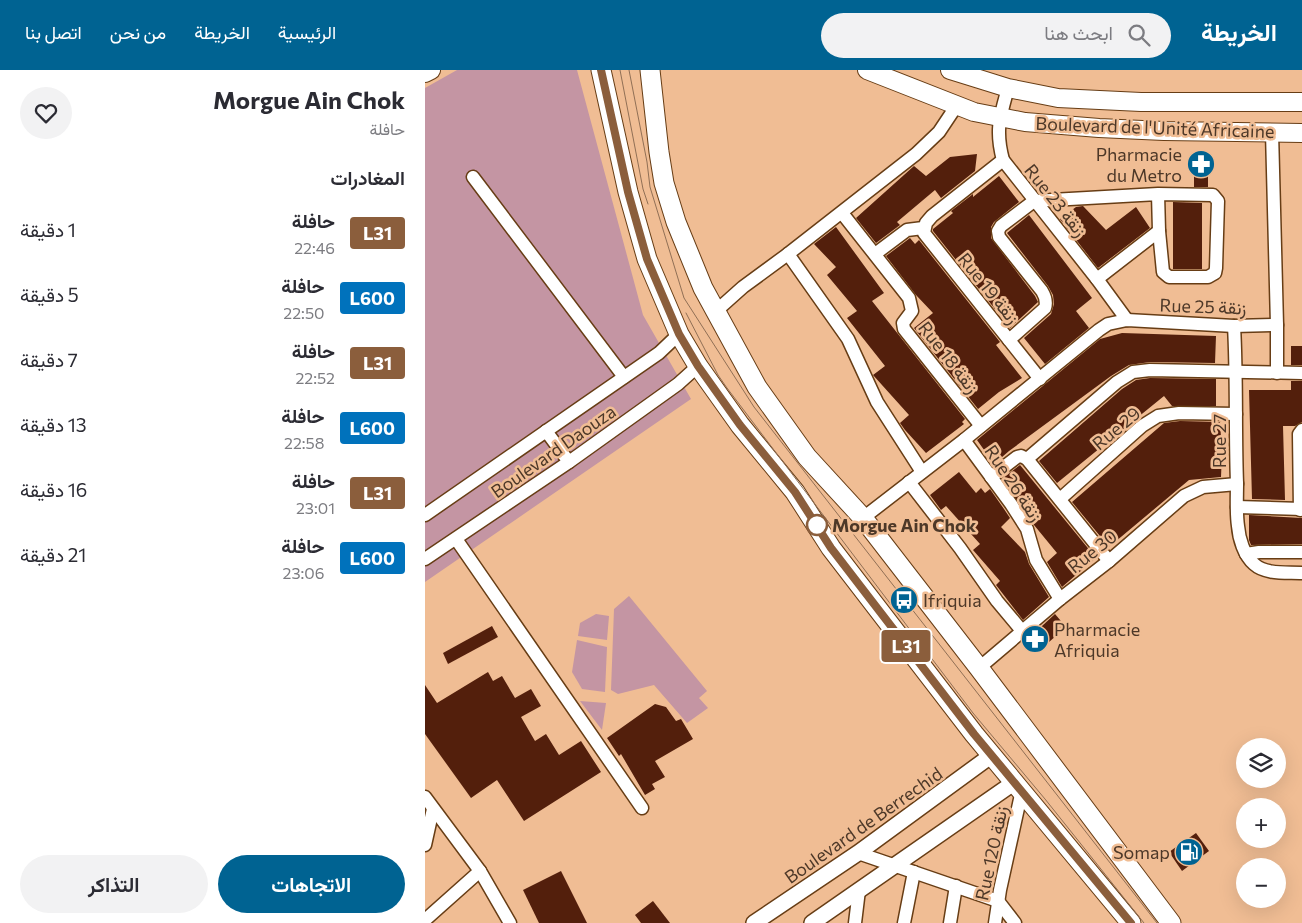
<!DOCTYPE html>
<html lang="ar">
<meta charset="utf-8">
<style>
:root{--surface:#fff;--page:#f2f2f3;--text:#2b2b33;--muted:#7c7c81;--accent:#006392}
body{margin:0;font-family:Commissioner,Vazirmatn,sans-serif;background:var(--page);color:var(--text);direction:rtl;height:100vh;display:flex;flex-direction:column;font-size:19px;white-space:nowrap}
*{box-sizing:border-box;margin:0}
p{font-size:16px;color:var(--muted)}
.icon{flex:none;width:28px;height:28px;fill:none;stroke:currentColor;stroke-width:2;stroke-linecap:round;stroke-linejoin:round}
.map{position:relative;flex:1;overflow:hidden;direction:ltr}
.sheet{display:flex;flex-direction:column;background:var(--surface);width:425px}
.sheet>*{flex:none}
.badge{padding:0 10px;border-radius:4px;font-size:18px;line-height:32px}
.tools{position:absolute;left:811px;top:668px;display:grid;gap:10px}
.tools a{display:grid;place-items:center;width:50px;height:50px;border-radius:50%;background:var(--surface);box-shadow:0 5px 20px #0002;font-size:25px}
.map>.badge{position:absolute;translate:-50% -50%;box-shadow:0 0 0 2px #fff}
h2{padding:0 20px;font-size:19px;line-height:45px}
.round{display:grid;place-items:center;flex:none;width:52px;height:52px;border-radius:26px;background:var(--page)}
.overview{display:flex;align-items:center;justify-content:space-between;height:85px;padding:0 20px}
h1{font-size:24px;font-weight:700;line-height:38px}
.cta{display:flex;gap:10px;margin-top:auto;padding:10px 20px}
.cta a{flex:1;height:58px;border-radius:30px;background:var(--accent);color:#fff;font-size:20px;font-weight:700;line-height:58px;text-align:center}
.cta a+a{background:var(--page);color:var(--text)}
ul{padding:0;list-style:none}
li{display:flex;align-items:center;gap:15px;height:65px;padding:0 20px}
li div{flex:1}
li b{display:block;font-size:19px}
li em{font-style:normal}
li .badge{min-width:55px;font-weight:700;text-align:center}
header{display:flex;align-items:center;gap:30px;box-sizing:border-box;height:70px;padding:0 25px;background:var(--accent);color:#fff}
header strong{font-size:24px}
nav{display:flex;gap:28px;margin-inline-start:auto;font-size:18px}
.search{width:350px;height:45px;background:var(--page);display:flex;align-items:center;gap:12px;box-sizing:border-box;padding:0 18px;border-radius:28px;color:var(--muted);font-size:19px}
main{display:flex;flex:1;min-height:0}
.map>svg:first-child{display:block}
.green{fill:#c495a3}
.building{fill:#531f0c}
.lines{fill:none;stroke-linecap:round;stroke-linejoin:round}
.minor-casing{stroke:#673d15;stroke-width:15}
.tertiary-casing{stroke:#673d15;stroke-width:18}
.secondary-casing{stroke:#673d15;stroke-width:20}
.primary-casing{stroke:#673d15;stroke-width:21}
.minor{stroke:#fff;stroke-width:12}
.tertiary{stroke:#fff;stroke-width:15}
.secondary{stroke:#fff;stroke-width:18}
.primary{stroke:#fff;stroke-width:19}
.tram{stroke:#906f55;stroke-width:1}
.line-casing{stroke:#fff;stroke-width:11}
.line{stroke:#8b5e3c;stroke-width:8}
.stop-dot{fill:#fff;stroke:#8b5e3c;stroke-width:2.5}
.labels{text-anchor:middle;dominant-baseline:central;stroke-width:5;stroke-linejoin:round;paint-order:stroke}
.street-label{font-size:18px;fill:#4d3828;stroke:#f0bd94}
.poi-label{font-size:18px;fill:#4d3828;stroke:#f0bd94;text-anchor:end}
.stop-label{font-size:18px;font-weight:bold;fill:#4d3828;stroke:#f0bd94;text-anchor:start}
</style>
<header>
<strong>الخريطة</strong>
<div class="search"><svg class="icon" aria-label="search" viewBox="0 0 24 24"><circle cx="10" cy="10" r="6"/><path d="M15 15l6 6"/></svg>ابحث هنا</div>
<nav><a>الرئيسية</a><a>الخريطة</a><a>من نحن</a><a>اتصل بنا</a></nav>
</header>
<main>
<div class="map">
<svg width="877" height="853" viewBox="0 0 877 853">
<rect width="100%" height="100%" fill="#f0bd94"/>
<g class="green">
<path d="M32 0H152L218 245 266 329 0 512V18Z"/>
<path d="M204 526 282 621 274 628 283 638 262 653 229 615 193 624 186 620 189 539Z"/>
<path d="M171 544 184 546 182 570 153 566 155 553Z"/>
<path d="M152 570 182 577 180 622 157 619 147 602Z"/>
<path d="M155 631 181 633 177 660Z"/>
</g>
<g class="building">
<path d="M552 84 550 101 516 128 510 120 472 152 475 155 451 173 431 148 489 96 501 106 525 87Z"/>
<rect x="769" y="89" width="14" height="28"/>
<path d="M574 106 594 132 569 152 566 157V168L610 226 613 232 585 258 508 161V159L528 143 526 141 548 124V127Z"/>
<path d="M748 132 777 133V199H748Z"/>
<path d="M658 136 681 160 711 137 725 158 673 198 635 149 651 137Z"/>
<path d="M604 145 667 228 651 241 664 258 620 294 599 268 626 244 629 234 628 225 623 216 582 163Z"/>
<path d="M411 157 459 223 447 231 540 349 537 352 539 354 501 383 480 360 475 353 484 345 448 305 460 296 422 248 432 241 402 205 411 197 389 174Z"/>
<path d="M485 168 490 174 494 170 575 272 571 275 597 308 574 322 553 339 489 258 508 243 491 225 461 186Z"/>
<path d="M697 263 791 266 790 293 725 292 704 295 686 306 584 381 569 394 552 370 675 269Z"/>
<rect x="866" y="276" width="11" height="19"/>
<path d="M725 308 791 309V336H747L739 326 632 413 614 391 697 319 711 310Z"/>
<path d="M866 311H877V352L870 356H858L860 430 827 429 824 320H866Z"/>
<path d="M755 351 795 352 797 383 796 407 764 410 684 477 647 432 739 353Z"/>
<path d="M595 395 671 488 637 517 622 492 632 483 609 455 577 409Z"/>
<path d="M534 402 551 423 556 418 560 423 565 419 579 439 585 448 576 457 600 482 604 494 624 527 598 550 571 515 575 511 548 480 555 474 521 436 516 440 505 425Z"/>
<path d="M824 445 877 448V474L826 475 824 470Z"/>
<path d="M630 544 641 557 615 580 604 568Z"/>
<path d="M67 556 73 567 23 594 18 583Z"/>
<path d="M63 602 68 611 77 606 90 628 106 619 116 636 96 647 110 671 121 664 134 685 156 671 176 702 99 751 72 710 46 728 0 664V615L12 633Z"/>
<path d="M230 634 241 637 251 651 256 649 268 669 230 691 240 707 227 714 230 719 220 725 196 684 194 686 182 668Z"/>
<path d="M771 763 784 781 757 801 744 782Z"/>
<path d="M136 801 162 853H114L98 820Z"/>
<path d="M228 831 245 853H216L210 845Z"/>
</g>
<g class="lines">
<defs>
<g id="minor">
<path d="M583 18C575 47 570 60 578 90L672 209 702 250"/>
<path d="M847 62 852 255V303"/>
<path d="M578 90 507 146 501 153 499 163 615 309"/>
<path d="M48 107 199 307"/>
<path d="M417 143 484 228 487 241 478 253 479 259 556 356"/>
<path d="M363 184 423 269 452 332 497 402"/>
<path d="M450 184 482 160 498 158"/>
<path d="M672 209 734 161"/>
<path d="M290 242 318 217 363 184 491 84 514 62 532 35"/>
<path d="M809 256C812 309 810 361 812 413 812 427 811 442 813 456 814 469 819 485 829 494 841 505 862 502 877 503"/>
<path d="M584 270 620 238C622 232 620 226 617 221L574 167 573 161 576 156 609 131 733 124 788 125 793 131 791 198 790 203 783 207H744L738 202 734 161 733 124"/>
<path d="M121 361 144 392"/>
<path d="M539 370 586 434 602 459 611 490 635 529"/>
<path d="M602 389 692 312 708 302 725 300 877 303"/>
<path d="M566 407 592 387 596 386 602 389 684 491"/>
<path d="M484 412 535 478 572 531 598 562"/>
<path d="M635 429 717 356 733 346 754 343 811 344"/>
<path d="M812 437 877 439"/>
<path d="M875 440 874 364 877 360"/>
<path d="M0 445 234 283 254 264"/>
<path d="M438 448 539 370 674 260 683 254 702 250 809 256 852 255"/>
<path d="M31 469 217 738"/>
<path d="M821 484 834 482H877"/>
<path d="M0 489 144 392 253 314 273 296"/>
<path d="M554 598 635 529 684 491 759 426 778 417 812 414"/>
<path d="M0 727 55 801 85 853"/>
<path d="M0 775 8 739"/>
<path d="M433 783 573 831 590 853"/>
<path d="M0 850 55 801"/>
<path d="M430 853 434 820"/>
<path d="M479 853 489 802"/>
<path d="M525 853 531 816"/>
<path d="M570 853 575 820 597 720"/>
</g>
<g id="tertiary">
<path d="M329 853 433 783 567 685"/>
<path d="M387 853 590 712"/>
</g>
<g id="secondary">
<path d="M442 0 549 42 600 52 674 58 739 61 877 63"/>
<path d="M525 0 583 18 633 28 716 32H877"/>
<path d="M0 3 6 0"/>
</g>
<g id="primary">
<path d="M176 0 203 122 222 189 254 264 273 296 315 355 370 422 406 478 549 664 706 853"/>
<path d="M225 0 234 82 239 113 251 152 278 218 332 317 382 387 438 448 554 598 746 853"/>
</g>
</defs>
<use href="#minor" class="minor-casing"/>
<use href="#tertiary" class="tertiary-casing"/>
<use href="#secondary" class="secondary-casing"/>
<use href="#primary" class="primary-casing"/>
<use href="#minor" class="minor"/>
<use href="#tertiary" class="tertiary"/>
<use href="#secondary" class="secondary"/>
<use href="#primary" class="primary"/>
<g class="tram">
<path d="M195 0 218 119 223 134"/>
<path d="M204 0 222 92 225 117 259 228 329 337 732 853"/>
<path d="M261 243 293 305 302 318 548 643 620 729 719 853"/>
</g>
</g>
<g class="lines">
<defs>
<path id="line" d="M176 0 203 122 222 189 254 264 273 296 315 355 370 422 406 478 549 664 706 853"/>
</defs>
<use href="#line" class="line-casing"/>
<use href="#line" class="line"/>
</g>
<defs>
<symbol id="pharmacy-disc" viewBox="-11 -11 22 22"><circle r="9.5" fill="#006392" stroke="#f0bd94"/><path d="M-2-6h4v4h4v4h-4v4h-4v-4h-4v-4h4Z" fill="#fff"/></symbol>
<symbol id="bus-disc" viewBox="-11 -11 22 22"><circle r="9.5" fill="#006392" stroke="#f0bd94"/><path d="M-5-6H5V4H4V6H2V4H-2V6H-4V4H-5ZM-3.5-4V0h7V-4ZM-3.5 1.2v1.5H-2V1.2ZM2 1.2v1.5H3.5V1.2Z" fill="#fff"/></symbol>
<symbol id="fuel-disc" viewBox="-11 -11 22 22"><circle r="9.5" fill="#006392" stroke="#f0bd94"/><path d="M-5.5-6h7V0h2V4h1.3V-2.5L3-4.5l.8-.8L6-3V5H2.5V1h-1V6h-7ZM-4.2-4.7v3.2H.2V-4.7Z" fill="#fff"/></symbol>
</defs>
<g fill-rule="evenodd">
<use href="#pharmacy-disc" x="760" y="78" width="32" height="32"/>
<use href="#bus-disc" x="463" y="514" width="32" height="32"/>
<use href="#pharmacy-disc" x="594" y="553" width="32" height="32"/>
<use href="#fuel-disc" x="748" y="766" width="32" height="32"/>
</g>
<circle class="stop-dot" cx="392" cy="455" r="10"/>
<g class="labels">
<g class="street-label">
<text transform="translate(730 57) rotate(2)">Boulevard de l'Unité Africaine</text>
<text transform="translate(631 130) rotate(51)">Rue 23 زنقة</text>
<text transform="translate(564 218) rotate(51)">Rue 19 زنقة</text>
<text transform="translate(778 236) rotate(2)">Rue 25 زنقة</text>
<text transform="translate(524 287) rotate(52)">Rue 18 زنقة</text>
<text transform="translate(691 358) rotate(-40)">Rue 29</text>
<text transform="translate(794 371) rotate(-90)">Rue 27</text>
<text transform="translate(128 381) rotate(-35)">Boulevard Daouza</text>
<text transform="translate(589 413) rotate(56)">Rue 26 زنقة</text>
<text transform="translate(667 481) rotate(-39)">Rue 30</text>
<text transform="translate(438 755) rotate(-35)">Boulevard de Berrechid</text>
<text transform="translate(566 783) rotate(-78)">Rue 120 زنقة</text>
</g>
<g class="poi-label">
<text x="757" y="84">Pharmacie<tspan x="757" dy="21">du Metro</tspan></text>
<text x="498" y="530" text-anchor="start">Ifriquia</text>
<text x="629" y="559" text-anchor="start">Pharmacie<tspan x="629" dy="21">Afriquia</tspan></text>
<text x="745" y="782">Somap</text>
</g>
<g class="stop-label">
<text x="407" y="455">Morgue Ain Chok</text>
</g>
</g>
</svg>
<div class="tools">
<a><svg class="icon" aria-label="layers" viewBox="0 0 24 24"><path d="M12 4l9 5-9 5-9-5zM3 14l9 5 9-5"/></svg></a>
<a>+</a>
<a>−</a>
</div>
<b class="badge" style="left:481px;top:576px;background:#8b5e3c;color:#fff">L31</b>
</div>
<section class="sheet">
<div class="overview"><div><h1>Morgue Ain Chok</h1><p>حافلة</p></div><a class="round"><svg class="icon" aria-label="heart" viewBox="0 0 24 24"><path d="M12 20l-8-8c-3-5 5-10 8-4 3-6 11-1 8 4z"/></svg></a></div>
<h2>المغادرات</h2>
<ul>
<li><span class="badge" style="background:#8b5e3c;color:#fff">L31</span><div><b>حافلة</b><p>22:46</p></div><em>1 دقيقة</em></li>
<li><span class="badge" style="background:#0072bc;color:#fff">L600</span><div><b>حافلة</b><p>22:50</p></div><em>5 دقيقة</em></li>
<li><span class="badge" style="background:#8b5e3c;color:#fff">L31</span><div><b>حافلة</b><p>22:52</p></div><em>7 دقيقة</em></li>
<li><span class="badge" style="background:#0072bc;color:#fff">L600</span><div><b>حافلة</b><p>22:58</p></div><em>13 دقيقة</em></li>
<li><span class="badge" style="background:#8b5e3c;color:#fff">L31</span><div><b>حافلة</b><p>23:01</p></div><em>16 دقيقة</em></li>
<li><span class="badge" style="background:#0072bc;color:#fff">L600</span><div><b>حافلة</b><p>23:06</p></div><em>21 دقيقة</em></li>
</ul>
<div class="cta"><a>الاتجاهات</a><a>التذاكر</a></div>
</section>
</main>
